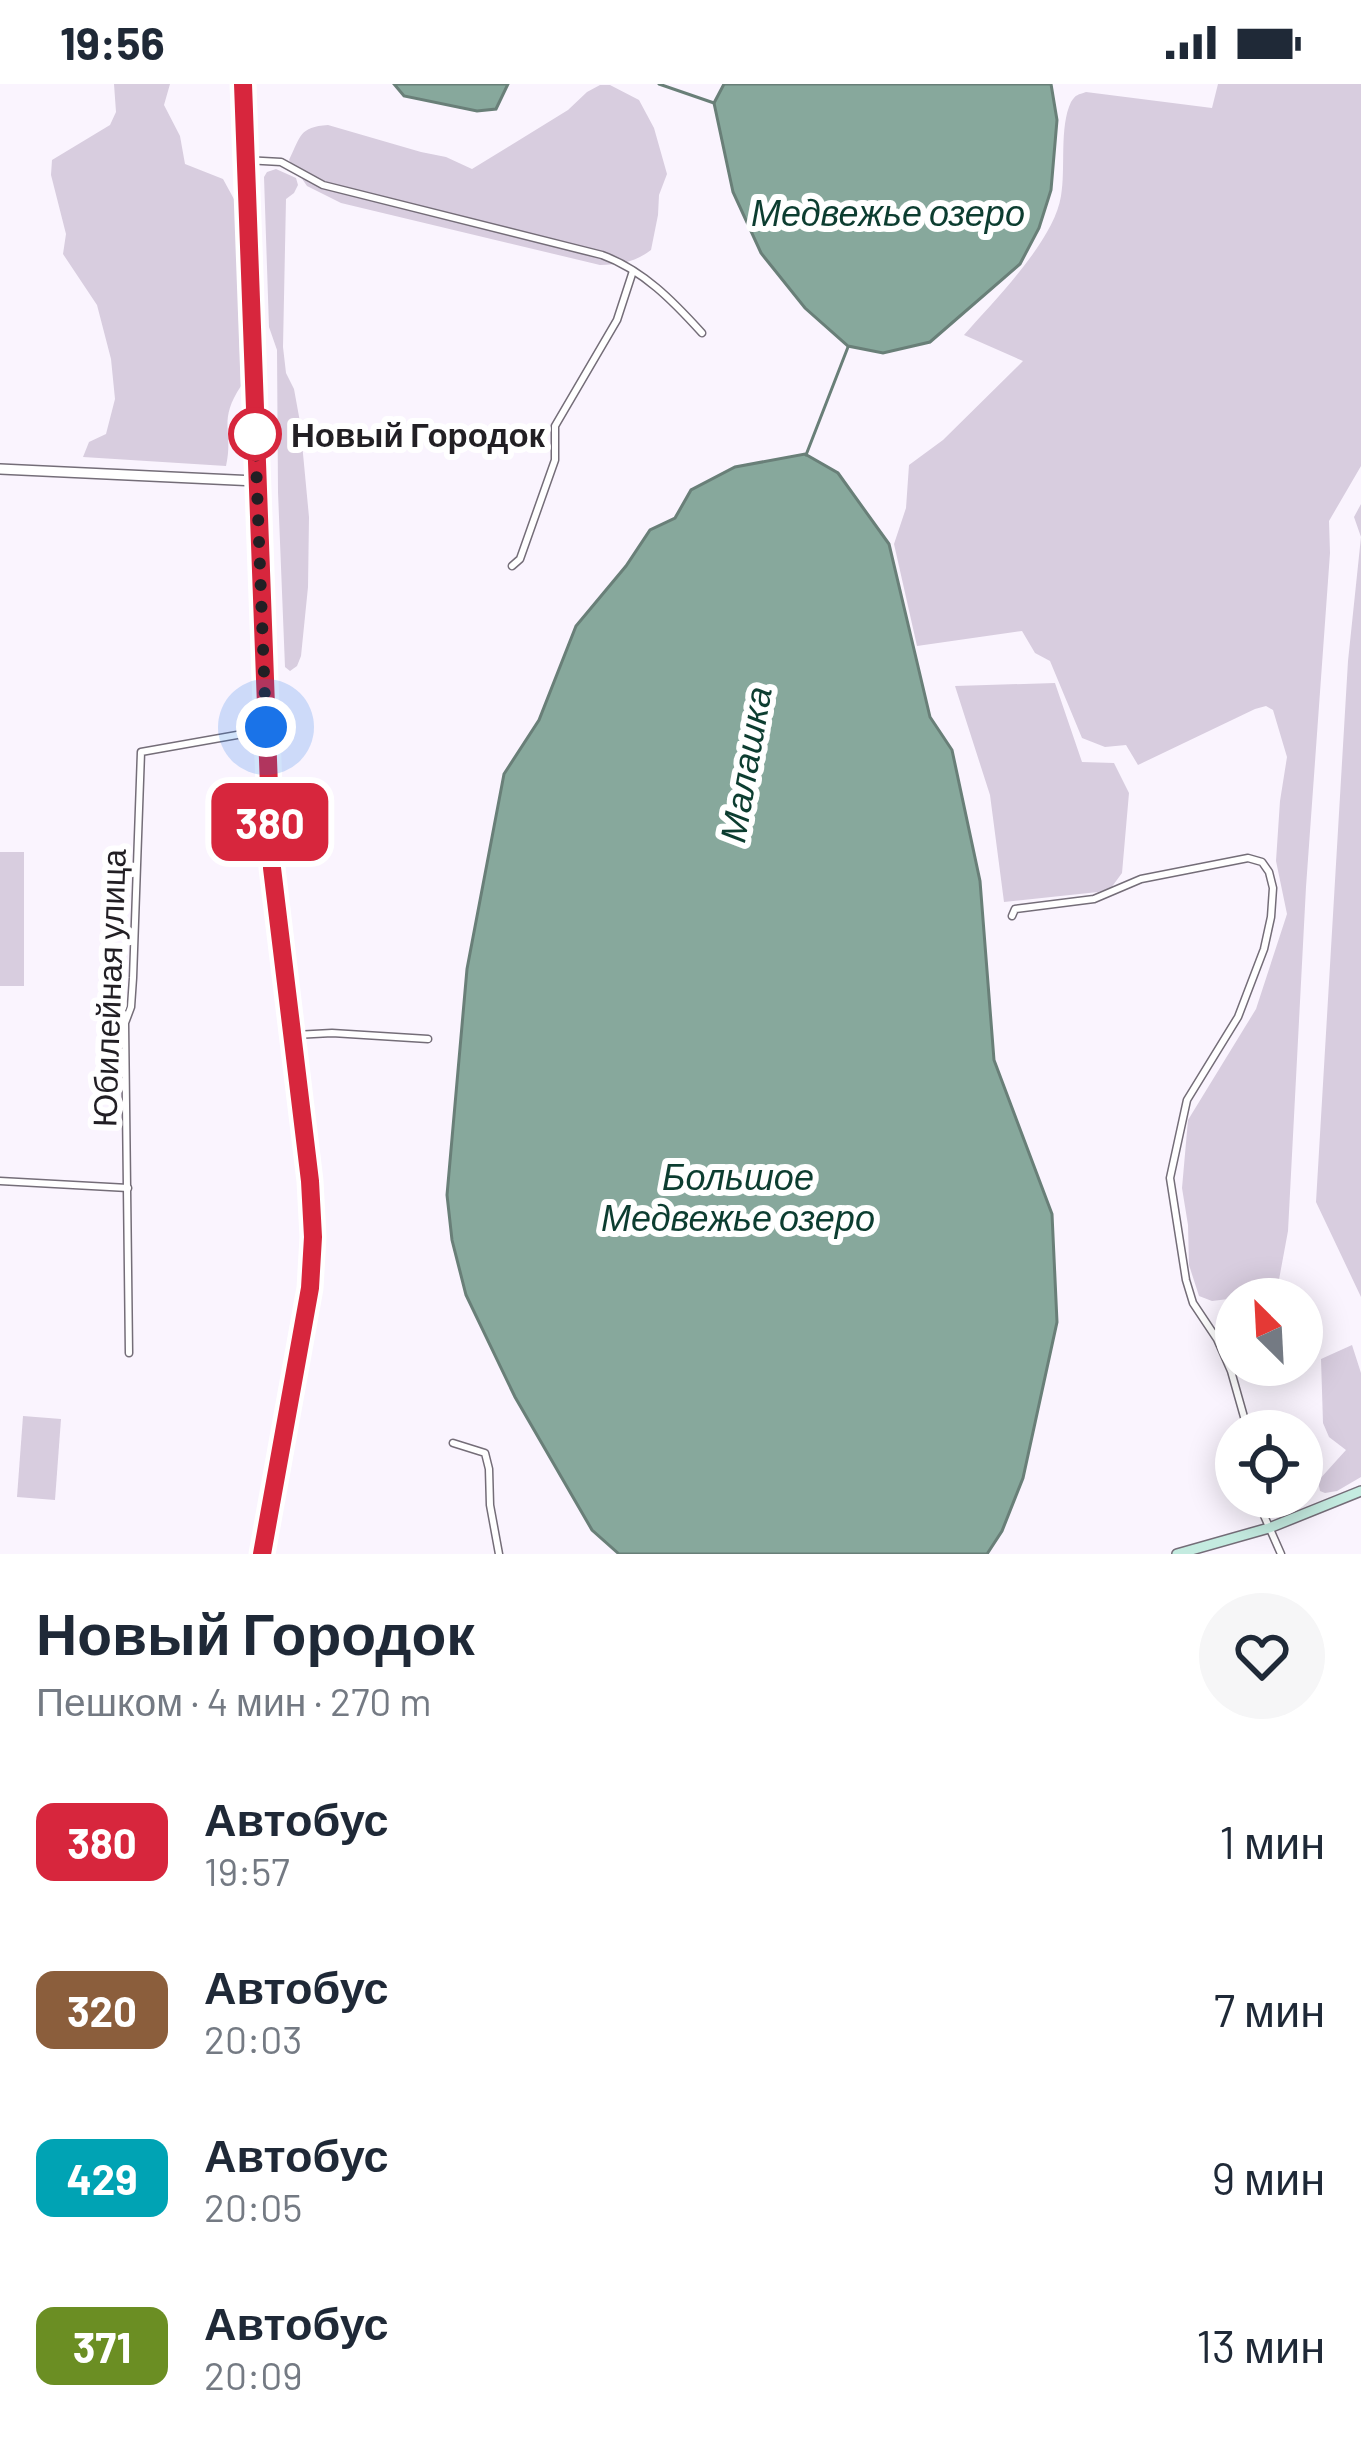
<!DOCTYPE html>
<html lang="ru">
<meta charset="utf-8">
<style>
:root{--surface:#fff;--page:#f6f6f7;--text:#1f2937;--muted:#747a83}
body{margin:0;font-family:Barlow,sans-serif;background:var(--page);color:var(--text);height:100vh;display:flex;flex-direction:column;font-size:45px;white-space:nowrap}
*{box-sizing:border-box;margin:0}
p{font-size:39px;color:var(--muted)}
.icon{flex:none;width:66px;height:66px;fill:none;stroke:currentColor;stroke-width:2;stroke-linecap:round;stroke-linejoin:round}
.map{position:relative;height:1470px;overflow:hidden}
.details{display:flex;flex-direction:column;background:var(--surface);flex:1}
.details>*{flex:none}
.badge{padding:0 24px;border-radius:18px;font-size:42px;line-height:78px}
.needle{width:78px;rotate:336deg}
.controls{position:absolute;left:1215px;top:1194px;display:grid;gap:24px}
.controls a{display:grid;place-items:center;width:108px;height:108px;border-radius:50%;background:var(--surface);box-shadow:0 6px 30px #0003;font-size:60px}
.you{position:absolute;width:60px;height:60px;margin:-30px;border:9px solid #fff;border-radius:50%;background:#1a73e8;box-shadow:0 0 0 18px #1a73e833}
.map>.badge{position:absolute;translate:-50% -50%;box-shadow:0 0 0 6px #fff}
.round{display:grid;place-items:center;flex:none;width:126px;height:126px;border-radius:63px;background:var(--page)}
.overview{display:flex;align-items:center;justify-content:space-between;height:204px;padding:0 36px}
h1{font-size:57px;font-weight:800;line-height:90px}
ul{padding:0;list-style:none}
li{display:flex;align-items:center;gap:36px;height:168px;padding:0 36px}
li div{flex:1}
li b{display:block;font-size:45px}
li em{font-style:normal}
li .badge{min-width:132px;font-weight:700;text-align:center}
.status{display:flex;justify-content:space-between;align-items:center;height:84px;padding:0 60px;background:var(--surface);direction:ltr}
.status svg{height:33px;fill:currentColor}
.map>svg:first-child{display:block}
.green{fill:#d8cddf}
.water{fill:#87a89c;stroke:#697f78;stroke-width:3}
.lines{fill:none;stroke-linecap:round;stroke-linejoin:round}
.stream{stroke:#697f78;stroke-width:3}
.minor-casing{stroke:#746d78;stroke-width:9}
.tertiary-casing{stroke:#746d78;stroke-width:12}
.secondary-casing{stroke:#746d78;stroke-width:12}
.primary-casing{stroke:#32846f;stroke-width:14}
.minor{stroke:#fff;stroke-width:6}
.tertiary{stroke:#fff;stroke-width:9}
.secondary{stroke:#c4ebe0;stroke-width:9}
.primary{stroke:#89d6c1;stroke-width:10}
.line-casing{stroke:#fff;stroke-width:27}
.line{stroke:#d7263d;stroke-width:18}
.walk{stroke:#221f24;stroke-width:12;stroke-dasharray:0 21.6}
.stop-dot{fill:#fff;stroke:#d7263d;stroke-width:6}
.labels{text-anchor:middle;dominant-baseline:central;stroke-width:12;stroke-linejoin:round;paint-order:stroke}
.stop-label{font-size:33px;font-weight:bold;fill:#221f24;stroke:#fff;text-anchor:start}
.street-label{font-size:33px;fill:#221f24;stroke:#fff}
.water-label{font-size:36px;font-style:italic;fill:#0c3d30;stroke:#fff}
</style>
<div class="status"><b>19:56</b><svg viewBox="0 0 49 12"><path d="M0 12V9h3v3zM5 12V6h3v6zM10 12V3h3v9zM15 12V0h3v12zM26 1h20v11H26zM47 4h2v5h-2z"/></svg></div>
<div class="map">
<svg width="1361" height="1470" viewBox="0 0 1361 1470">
<rect width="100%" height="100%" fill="#faf4fe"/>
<g class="green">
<path d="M114 0H170L164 21 180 52 185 80 223 95 235 117 241 302C217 338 234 347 226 382L83 373 89 358 106 350 115 315 111 275 97 221 63 170 66 150 51 91 52 76 110 41 116 28Z"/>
<path d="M1218 0H1361V382L1329 437 1330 469 1306 803 1288 1147 1278 1201 1269 1210 1212 1217 1199 1212 1189 1181 1188 1141 1182 1104 1188 1036 1256 925 1287 830 1276 777 1280 717 1287 673 1273 626 1266 622 1255 625 1138 681 1126 661 1105 663 1082 654 1050 577 1035 569 1022 547 917 562 894 460 906 424 909 381 943 356 1023 277 964 251C994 217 1054 157 1061 112 1066 85 1059 43 1071 18 1076 10 1078 11 1086 8L1212 24Z"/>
<path d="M600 1H610L639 16 654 44 667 90 659 111 658 131 651 166C634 179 620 180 600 181L341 119 307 102 289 76C301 52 299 43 328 41L421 68 446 73 472 85 568 26 587 8Z"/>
<path d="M276 85 296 94 298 101 294 109 286 115 283 263 286 289 294 305 300 338 309 433 308 503 301 572 297 582 290 587 285 583 278 408 277 266 269 243 264 93 267 88Z"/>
<path d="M1361 420V1213L1316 1118 1348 577 1361 453 1354 433Z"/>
<path d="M1055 599 1082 678 1114 679 1129 709 1122 789 1111 804 1098 808 1004 818 990 711 955 602Z"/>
<rect x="0" y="768" width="24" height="134"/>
<path d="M1352 1261 1361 1289V1393L1337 1407 1325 1409 1320 1407 1318 1397 1346 1366 1329 1353 1323 1339 1321 1275Z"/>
<path d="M23 1332 61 1335 55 1416 17 1413Z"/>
</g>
<g class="water">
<path d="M394 0H508L496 25 477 27 404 12Z"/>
<path d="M724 0H1051L1057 36 1051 106 1039 144 1020 180 930 258 883 269 848 262 805 224 761 169 733 108 714 19Z"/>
<path d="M805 370 838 389 889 460 930 633 952 666 980 797 994 976 1052 1130 1057 1238 1023 1394 1002 1447 987 1470H619L592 1446 515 1313 466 1211 452 1156 447 1111 467 885 504 690 539 636 576 542 626 482 650 446 675 434 691 406 735 383Z"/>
</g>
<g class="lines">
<g class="stream">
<path d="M659 0 714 19"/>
<path d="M806 371 848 263"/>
</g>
<defs>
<g id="minor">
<path d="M246 76 281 78 323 101 602 171C643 186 673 217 702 249"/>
<path d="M512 482 520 475 555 376V342L617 236 633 187"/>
<path d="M1012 832 1015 825 1094 815 1141 795 1248 774 1262 778 1269 788 1273 804 1271 833 1264 865 1238 933 1187 1016 1170 1094 1186 1196 1193 1219 1217 1255 1231 1287 1248 1347"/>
<path d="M295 951 332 949 428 955"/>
<path d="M0 1097 128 1104"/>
<path d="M129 1269 125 939 131 923 133 894 141 668 265 646"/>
<path d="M453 1359 485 1369 489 1385 490 1421 499 1470"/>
<path d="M1260 1413 1262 1427 1281 1470"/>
</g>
<path id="tertiary" d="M0 385 257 397"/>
<path id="secondary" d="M1177 1470 1269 1444 1361 1407"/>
<path id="primary" d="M243 0 272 785 310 1097 313 1153 310 1204 262 1470"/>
</defs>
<use href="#minor" class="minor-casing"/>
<use href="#tertiary" class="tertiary-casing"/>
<use href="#secondary" class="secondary-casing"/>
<use href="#primary" class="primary-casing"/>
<use href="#minor" class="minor"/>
<use href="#tertiary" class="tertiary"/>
<use href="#secondary" class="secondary"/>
<use href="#primary" class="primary"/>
</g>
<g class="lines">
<defs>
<path id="line" d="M243 0 272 784 310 1097 313 1153 310 1204 262 1470"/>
</defs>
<use href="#line" class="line-casing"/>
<use href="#line" class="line"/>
<path class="walk" d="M255 350 266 643"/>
</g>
<circle class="stop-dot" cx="255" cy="350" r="24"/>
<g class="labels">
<g class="stop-label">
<text x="291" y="350">Новый Городок</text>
</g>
<g class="street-label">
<text transform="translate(108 904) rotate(-88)">Юбилейная улица</text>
</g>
<g class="water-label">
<text x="888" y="127">Медвежье озеро</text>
<text transform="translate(744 680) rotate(-80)">Малашка</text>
<text x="738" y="1091">Большое<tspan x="738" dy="41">Медвежье озеро</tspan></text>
</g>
</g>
</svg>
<div class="controls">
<a><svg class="needle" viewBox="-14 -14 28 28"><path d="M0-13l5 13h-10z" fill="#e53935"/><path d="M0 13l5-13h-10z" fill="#747a83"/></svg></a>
<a><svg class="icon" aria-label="locate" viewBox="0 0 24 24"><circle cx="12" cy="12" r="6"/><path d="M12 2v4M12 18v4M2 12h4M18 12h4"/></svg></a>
</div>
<div class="you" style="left:266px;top:643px"></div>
<b class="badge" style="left:270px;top:738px;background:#d7263d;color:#fff">380</b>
</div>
<section class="details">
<div class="overview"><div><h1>Новый Городок</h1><p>Пешком · 4 мин · 270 m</p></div><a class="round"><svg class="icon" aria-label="heart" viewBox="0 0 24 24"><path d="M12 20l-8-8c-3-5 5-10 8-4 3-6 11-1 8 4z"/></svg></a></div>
<ul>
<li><span class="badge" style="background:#d7263d;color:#fff">380</span><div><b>Автобус</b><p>19:57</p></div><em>1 мин</em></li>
<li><span class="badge" style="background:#8b5e3c;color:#fff">320</span><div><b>Автобус</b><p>20:03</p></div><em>7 мин</em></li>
<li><span class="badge" style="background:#00a3b4;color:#fff">429</span><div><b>Автобус</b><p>20:05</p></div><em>9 мин</em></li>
<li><span class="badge" style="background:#6b8e23;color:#fff">371</span><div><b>Автобус</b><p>20:09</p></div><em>13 мин</em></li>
</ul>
</section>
